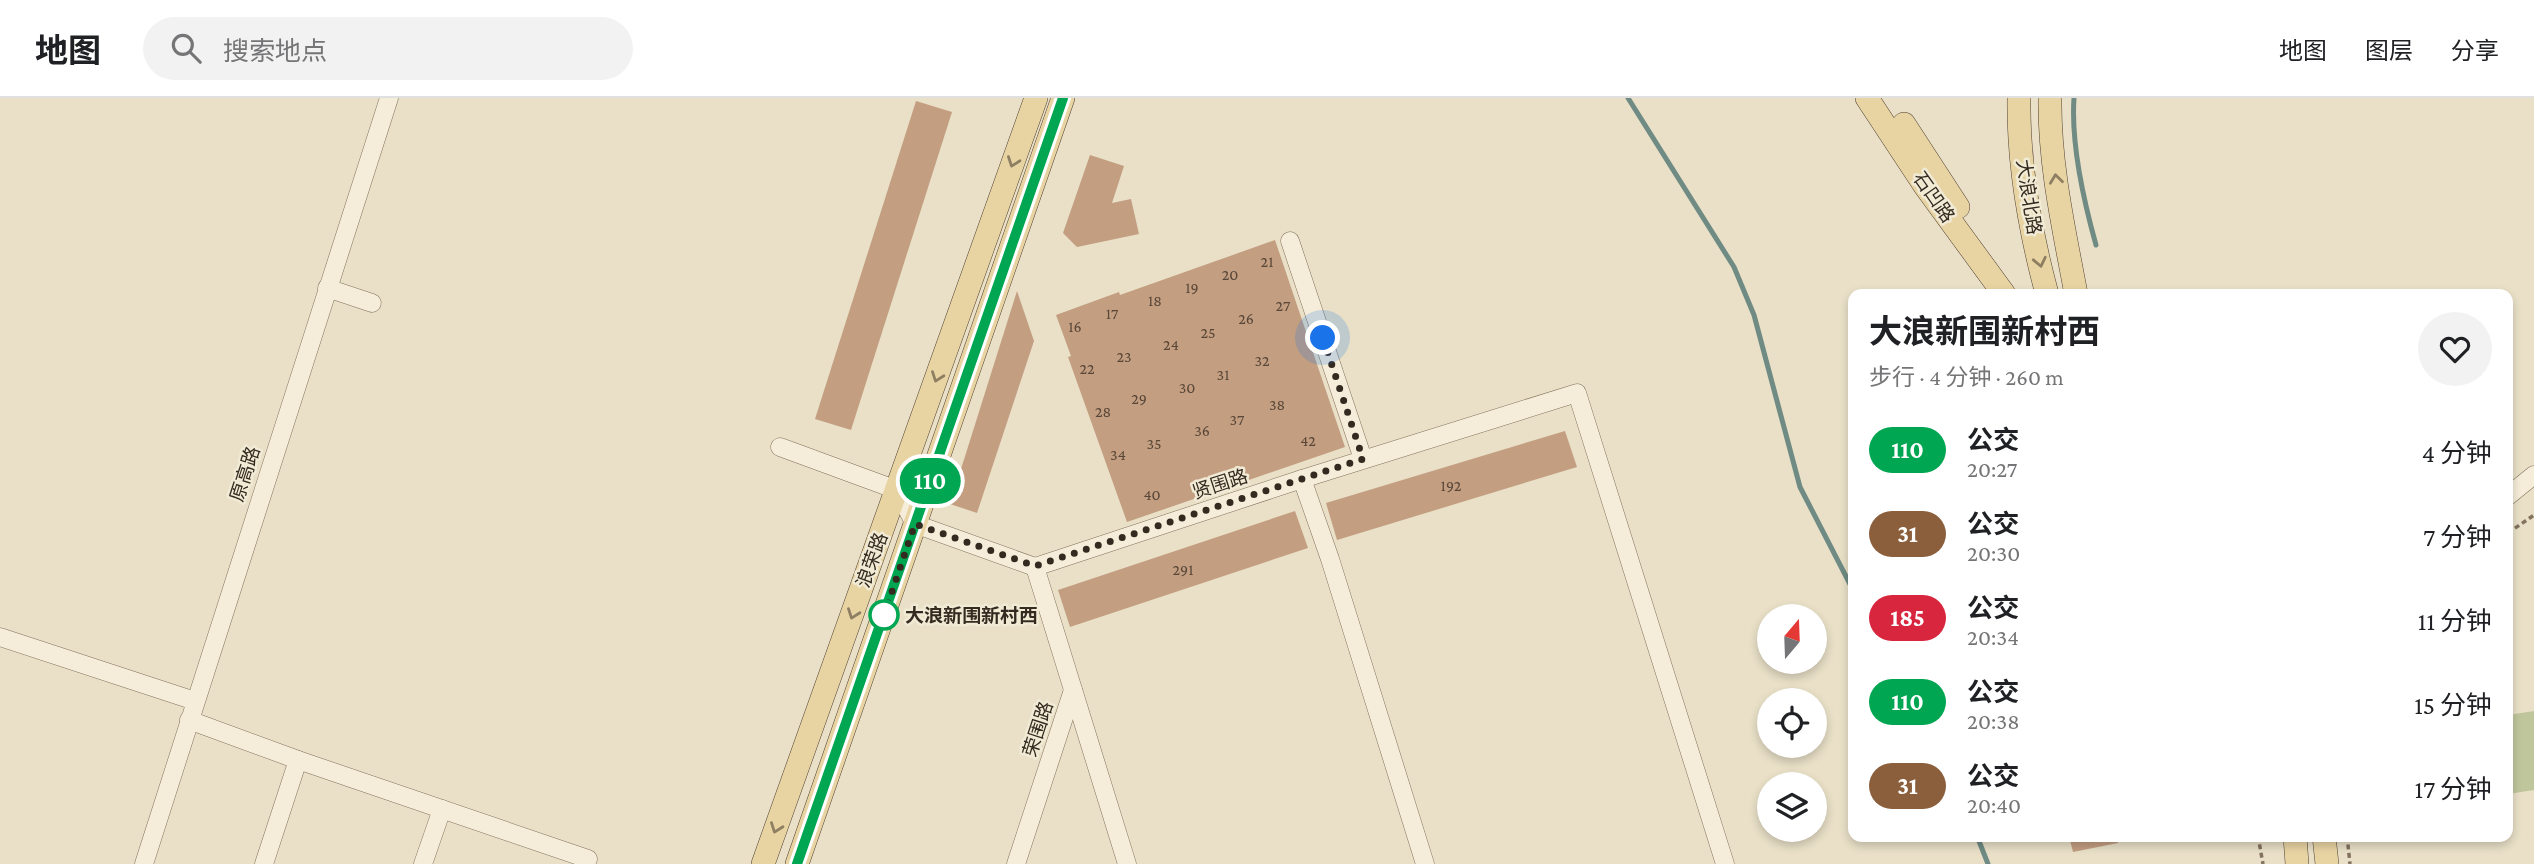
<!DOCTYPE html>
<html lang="zh">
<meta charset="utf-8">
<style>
:root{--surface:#fff;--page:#f2f2f2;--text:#202124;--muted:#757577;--line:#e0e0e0}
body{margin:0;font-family:"Crimson Pro","Noto Sans SC",serif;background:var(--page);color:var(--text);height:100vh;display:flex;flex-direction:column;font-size:26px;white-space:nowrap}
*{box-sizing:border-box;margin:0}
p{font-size:23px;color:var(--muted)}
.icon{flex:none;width:38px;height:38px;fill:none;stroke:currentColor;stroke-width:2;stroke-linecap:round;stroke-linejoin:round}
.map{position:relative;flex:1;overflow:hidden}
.panel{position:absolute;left:1848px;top:191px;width:665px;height:553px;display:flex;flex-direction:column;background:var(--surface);border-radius:14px;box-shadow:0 4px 10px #0003}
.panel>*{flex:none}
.badge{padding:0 14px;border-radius:23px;font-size:24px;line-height:46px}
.needle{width:46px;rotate:19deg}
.controls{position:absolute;left:1757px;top:506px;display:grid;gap:14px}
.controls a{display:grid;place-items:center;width:70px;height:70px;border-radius:50%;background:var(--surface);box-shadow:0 4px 10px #0003;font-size:35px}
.you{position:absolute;width:35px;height:35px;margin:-18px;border:5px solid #fff;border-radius:50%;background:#1a73e8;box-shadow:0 0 0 10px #1a73e833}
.map>.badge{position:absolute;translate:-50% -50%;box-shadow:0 0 0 4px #fff}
.round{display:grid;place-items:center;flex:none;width:74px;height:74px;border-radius:37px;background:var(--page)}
.head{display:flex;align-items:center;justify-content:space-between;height:119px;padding:0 21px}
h1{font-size:33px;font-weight:700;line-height:52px}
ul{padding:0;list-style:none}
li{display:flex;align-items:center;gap:21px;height:84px;padding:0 21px}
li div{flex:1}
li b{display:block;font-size:26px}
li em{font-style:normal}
li .badge{min-width:77px;font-weight:700;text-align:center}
header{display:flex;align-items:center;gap:42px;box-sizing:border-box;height:98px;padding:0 35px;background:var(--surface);border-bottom:2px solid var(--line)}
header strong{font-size:33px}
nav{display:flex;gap:38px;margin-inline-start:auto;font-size:24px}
.search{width:490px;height:63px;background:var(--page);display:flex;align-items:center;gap:18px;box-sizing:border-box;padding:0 24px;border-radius:38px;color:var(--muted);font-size:26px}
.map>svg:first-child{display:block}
.green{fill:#c0c69c}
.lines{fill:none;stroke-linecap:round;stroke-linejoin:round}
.stream{stroke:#6f8b84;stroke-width:5}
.building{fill:#c39e81}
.minor-casing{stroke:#83725e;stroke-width:19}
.major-casing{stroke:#514132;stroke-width:24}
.path{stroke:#83725e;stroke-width:3.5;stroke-dasharray:5 3.5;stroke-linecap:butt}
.minor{stroke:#f5edd9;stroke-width:18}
.major{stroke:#e8d4a3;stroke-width:23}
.oneway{stroke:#8e7f62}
.line-casing{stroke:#fff;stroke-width:16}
.line{stroke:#00a651;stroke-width:10}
.walk{stroke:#352a20;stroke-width:7;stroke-dasharray:0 12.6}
.stop-dot{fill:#fff;stroke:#00a651;stroke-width:3.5}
.labels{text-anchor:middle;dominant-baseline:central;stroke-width:5;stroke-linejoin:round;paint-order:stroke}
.number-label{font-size:16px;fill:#584738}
.street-label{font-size:19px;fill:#352a20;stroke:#f1ead5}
.stop-label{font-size:19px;font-weight:bold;fill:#352a20;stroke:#f1ead5;text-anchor:start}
</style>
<header>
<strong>地图</strong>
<div class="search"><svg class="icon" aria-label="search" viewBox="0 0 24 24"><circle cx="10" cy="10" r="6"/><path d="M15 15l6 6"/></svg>搜索地点</div>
<nav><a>地图</a><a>图层</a><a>分享</a></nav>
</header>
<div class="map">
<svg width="2534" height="766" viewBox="0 0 2534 766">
<rect width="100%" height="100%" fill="#e9e0c7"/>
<path class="green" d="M2534 613V692L2508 696V617Z"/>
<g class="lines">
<g class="stream">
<path d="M1628 0 1734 169 1754 217 1800 389 1853 492"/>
<path d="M2074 0C2071 44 2084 104 2096 147"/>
<path d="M1977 738 1988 766"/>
</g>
</g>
<g class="building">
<path d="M916 3 952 14 851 332 815 321Z"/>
<path d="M1090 57 1124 68 1112 105 1131 101 1139 136 1077 149 1063 135Z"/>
<path d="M1275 142 1345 349 1127 424 1068 259 1071 258 1056 217 1119 194 1120 197Z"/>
<path d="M1017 193 1034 243 977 415 950 406Z"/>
<path d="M1565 333 1577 369 1337 442 1326 405Z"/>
<path d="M1295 413 1308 450 1070 529 1058 492Z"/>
<path d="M2069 738H2117L2118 745 2073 754Z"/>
</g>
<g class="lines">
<defs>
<g id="minor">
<path d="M1290 143 1363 361"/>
<path d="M327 190 372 205"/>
<path d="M780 349 897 392 915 426 1035 469 1302 381 1577 295 1725 766"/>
<path d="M1302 381 1330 461 1425 766"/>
<path d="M2508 398 2534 377"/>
<path d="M1035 469 1127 766"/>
<path d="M0 539 195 603"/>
<path d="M189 622 298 662 588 761 586 766"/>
<path d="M144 766 389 0"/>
<path d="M264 766 298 662"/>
<path d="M423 766 442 711"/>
<path d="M1016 766 1073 592"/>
</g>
<g id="major">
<path d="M1867 0 1925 88 2004 196"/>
<path d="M2019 0C2018 66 2030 133 2047 196"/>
<path d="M2050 0C2049 66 2064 131 2076 196"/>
<path d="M1904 26 1958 109"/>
<path d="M2295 738 2297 766"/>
<path d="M2324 738 2327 766"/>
<path d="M763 766 1036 0"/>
<path d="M797 766 1063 0"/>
</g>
</defs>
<use href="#minor" class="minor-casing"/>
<use href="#major" class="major-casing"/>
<g class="path">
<path d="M2508 435 2534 417"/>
<path d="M2258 738 2263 766"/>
<path d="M2347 738 2350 766"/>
</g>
<use href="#minor" class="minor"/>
<use href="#major" class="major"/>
</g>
<defs><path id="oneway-chevron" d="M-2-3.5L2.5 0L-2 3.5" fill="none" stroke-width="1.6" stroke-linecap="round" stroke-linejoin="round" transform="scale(1.75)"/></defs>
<g class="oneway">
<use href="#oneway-chevron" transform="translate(1013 64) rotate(110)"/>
<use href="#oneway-chevron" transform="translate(2056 81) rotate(-97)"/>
<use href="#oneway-chevron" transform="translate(2040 164) rotate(78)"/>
<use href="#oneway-chevron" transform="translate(937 279) rotate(110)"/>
<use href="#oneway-chevron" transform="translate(853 516) rotate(110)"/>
<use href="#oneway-chevron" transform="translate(776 730) rotate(110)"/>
</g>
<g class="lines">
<defs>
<path id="line" d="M797 766 1063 0"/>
</defs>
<use href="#line" class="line-casing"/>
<use href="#line" class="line"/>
<path class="walk" d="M884 517 915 426 1035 468 1363 361 1323 240"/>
</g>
<circle class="stop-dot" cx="884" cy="517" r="14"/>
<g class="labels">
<g class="number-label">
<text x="1267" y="163">21</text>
<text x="1230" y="176">20</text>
<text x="1192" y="189">19</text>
<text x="1155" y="202">18</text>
<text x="1283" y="207">27</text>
<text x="1112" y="215">17</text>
<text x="1246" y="220">26</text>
<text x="1075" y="228">16</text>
<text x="1208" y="234">25</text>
<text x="1171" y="246">24</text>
<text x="1124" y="258">23</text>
<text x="1262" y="262">32</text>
<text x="1087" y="270">22</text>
<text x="1223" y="276">31</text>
<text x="1187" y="289">30</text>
<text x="1139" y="300">29</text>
<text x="1277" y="306">38</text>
<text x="1103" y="313">28</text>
<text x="1237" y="321">37</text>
<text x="1202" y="332">36</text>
<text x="1308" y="342">42</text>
<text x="1154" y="345">35</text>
<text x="1118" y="356">34</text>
<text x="1451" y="387">192</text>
<text x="1152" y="396">40</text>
<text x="1183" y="471">291</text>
</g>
<g class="street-label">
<text transform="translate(1934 99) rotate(55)">石凹路</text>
<text transform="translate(2029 99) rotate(81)">大浪北路</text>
<text transform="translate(245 376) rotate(-72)">原高路</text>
<text transform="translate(1220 386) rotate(-18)">贤围路</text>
<text transform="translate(872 462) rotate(-70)">浪荣路</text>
<text transform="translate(1038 631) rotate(-72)">荣围路</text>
</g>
<g class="stop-label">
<text x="905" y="517">大浪新围新村西</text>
</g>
</g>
</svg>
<div class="controls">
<a><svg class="needle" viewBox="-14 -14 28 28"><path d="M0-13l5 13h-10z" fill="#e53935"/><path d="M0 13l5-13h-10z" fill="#757577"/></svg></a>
<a><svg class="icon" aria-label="locate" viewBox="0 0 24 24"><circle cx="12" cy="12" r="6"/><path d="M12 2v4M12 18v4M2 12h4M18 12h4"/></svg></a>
<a><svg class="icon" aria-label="layers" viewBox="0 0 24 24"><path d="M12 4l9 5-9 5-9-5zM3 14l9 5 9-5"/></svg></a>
</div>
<div class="you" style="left:1323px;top:240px"></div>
<b class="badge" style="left:930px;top:383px;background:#00a651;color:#fff">110</b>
<section class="panel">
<div class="head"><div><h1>大浪新围新村西</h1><p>步行 · 4 分钟 · 260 m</p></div><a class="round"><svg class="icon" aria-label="heart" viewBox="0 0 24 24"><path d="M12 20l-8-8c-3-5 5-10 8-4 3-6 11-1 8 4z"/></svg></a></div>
<ul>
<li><span class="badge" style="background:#00a651;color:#fff">110</span><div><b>公交</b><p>20:27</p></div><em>4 分钟</em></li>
<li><span class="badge" style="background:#8b5e3c;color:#fff">31</span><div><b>公交</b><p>20:30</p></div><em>7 分钟</em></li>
<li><span class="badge" style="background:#d7263d;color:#fff">185</span><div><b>公交</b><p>20:34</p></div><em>11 分钟</em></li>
<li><span class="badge" style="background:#00a651;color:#fff">110</span><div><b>公交</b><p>20:38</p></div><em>15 分钟</em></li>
<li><span class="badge" style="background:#8b5e3c;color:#fff">31</span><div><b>公交</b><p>20:40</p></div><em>17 分钟</em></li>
</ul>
</section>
</div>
